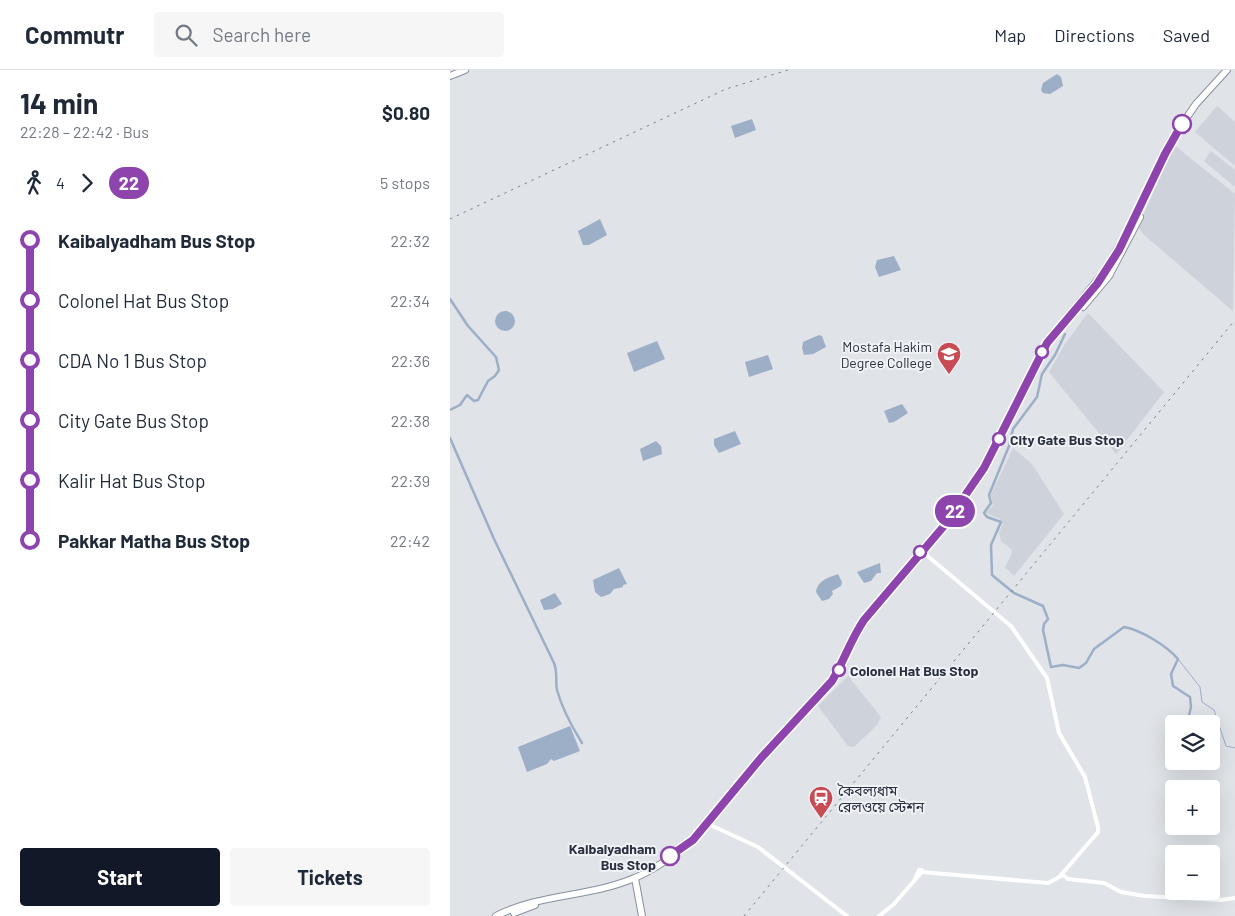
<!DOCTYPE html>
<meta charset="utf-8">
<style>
:root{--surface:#fff;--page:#f6f6f7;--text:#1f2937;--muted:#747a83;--line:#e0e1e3;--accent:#111827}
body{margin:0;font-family:Barlow,"Noto Sans Bengali",sans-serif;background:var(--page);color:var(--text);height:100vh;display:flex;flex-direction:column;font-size:19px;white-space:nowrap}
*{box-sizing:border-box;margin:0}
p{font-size:16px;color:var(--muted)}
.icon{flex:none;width:28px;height:28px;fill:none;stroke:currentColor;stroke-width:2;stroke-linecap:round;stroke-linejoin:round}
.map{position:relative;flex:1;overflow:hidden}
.side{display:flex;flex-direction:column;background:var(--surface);width:450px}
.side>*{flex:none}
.badge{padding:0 10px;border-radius:16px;font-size:18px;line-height:32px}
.buttons{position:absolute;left:715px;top:645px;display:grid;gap:10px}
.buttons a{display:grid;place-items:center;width:55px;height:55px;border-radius:5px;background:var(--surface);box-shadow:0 5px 20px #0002;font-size:25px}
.map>.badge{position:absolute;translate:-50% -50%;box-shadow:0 0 0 2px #fff}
.legs{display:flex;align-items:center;gap:8px;height:55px;padding:0 20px;font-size:16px}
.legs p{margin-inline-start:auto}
.headline{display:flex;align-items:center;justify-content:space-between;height:85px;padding:0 20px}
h1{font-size:28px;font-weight:700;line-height:38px}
.cta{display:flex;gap:10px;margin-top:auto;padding:10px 20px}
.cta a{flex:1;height:58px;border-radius:5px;background:var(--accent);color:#fff;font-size:20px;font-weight:700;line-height:58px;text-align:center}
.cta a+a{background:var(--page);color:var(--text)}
ul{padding:0 20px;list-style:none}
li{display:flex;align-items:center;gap:18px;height:60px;font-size:19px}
li i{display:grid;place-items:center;width:8px;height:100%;margin:0 6px;background:currentColor}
li i::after{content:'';width:12px;height:12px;margin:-6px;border:4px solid;border-radius:50%;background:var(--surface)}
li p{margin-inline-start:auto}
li:first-child i{background:linear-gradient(#0000 50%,currentColor 0)}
li:last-child i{background:linear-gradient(currentColor 50%,#0000 0)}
header{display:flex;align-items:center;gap:30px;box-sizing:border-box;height:70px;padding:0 25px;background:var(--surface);border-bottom:1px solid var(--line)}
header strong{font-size:24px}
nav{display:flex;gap:28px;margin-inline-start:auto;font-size:18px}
.search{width:350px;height:45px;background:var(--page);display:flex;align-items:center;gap:12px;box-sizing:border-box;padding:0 18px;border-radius:5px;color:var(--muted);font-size:19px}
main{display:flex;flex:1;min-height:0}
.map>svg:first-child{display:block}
.built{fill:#ced2da}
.water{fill:#9daec7}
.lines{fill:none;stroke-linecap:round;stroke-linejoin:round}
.stream{stroke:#9daec7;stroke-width:1}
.canal{stroke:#9daec7;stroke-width:2.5}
.highway-casing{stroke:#888f9e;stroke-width:8}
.secondary{stroke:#fff;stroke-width:4}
.highway{stroke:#fff;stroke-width:6}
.rail{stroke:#7a8191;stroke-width:1;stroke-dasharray:2.5 5;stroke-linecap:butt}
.line-1-casing{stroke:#fff;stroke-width:11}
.line-1{stroke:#8e44ad;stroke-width:8}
.stop-1-dot{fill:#fff;stroke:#8e44ad;stroke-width:2.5}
.labels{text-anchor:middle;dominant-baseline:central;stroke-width:4;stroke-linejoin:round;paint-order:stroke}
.poi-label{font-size:14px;fill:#2a303f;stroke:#f0f2f6;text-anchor:end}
.stop-label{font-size:14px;font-weight:bold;fill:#2a303f;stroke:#f0f2f6;text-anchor:start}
</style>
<header>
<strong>Commutr</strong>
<div class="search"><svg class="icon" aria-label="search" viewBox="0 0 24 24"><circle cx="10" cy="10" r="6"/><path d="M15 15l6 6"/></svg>Search here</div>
<nav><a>Map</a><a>Directions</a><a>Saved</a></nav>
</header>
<main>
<section class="side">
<div class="headline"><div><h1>14 min</h1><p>22:28 – 22:42 · Bus</p></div><b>$0.80</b></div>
<div class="legs"><svg class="icon" aria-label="walk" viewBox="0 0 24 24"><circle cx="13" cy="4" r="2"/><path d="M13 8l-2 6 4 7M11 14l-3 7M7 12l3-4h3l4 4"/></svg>4<svg class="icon" aria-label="forward" viewBox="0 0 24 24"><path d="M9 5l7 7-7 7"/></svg><b class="badge" style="background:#8e44ad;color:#fff">22</b><p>5 stops</p></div>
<ul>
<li><i style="color:#8e44ad"></i><b>Kaibalyadham Bus Stop</b><p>22:32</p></li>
<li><i style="color:#8e44ad"></i><span>Colonel Hat Bus Stop</span><p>22:34</p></li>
<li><i style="color:#8e44ad"></i><span>CDA No 1 Bus Stop</span><p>22:36</p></li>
<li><i style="color:#8e44ad"></i><span>City Gate Bus Stop</span><p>22:38</p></li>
<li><i style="color:#8e44ad"></i><span>Kalir Hat Bus Stop</span><p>22:39</p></li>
<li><i style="color:#8e44ad"></i><b>Pakkar Matha Bus Stop</b><p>22:42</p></li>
</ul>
<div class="cta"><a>Start</a><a>Tickets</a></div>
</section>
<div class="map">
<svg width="785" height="846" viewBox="0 0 785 846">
<rect width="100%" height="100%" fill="#e0e3e8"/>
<g class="built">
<path d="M767 36 785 52V96L745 62Z"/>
<path d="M724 75 785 124 783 241 694 165 688 157Z"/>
<path d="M761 81 785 100V117L754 91Z"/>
<path d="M638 243 714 322 666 384 599 302 615 274Z"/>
<path d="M563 378 582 394 614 444 564 506 555 497 562 483 561 479 551 471 549 462 553 454 550 449 536 443 543 435 541 425Z"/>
<path d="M398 606 431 647 427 655 404 677 398 676 368 636Z"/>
</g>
<g class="water">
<path d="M607 4 611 7 613 16 600 24 593 23 591 20 593 13Z"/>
<path d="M302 49 306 60 285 68 281 56Z"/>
<path d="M150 149 157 165 139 175H133L128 161Z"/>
<path d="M444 186 451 200 429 207 425 197 427 190Z"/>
<circle cx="55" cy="251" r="10"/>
<path d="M369 265 372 266 376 277 363 284 354 285 352 278 353 272Z"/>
<path d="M207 271 215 289 184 302 177 283Z"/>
<path d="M318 285 323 299 299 307 295 292Z"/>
<path d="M452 334 458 343 444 352 439 353 434 341Z"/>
<path d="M285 361 291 374 269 383 264 375V369Z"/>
<path d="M206 371 211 376 212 384 193 391 190 379Z"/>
<path d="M430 493 431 503H427L421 511 414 513 407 502Z"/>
<path d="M169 498 177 514 173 515V517L164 519 160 524 151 527 145 522 143 510Z"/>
<path d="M388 504 392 512 391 516 382 521 383 524 379 529 372 531 366 522C368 510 378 508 388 504Z"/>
<path d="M105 523 112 534 103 539 94 540 90 530Z"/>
<path d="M120 656 130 681 104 691 101 689 97 694 77 702 68 677Z"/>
</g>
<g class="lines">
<path class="stream" d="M728 589 750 617 752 632 764 640 776 676 785 678"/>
<g class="canal">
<path d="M0 229 18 256 46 287 49 300 45 306 38 311 28 330 24 331 17 325 10 335 0 340"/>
<path d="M615 264 605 285 592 304 587 327 563 359 559 376 539 425 541 433 534 443 537 447 551 452 541 475 542 505 564 523 593 536 598 549 594 554 593 560 601 597 613 595 629 598 636 593 644 579 674 557C691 560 717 576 728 589L721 604 723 616 740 627 741 637 737 654"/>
<path d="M0 368 44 469 104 593C108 603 105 611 107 620 112 638 122 657 132 673"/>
</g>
<defs>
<g id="highway">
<path d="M0 6 15 0"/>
<path d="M633 237 659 206 690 147"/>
<path d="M185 808 192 846"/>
<path d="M64 843 85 835"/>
<path d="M46 846C89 824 138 827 182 809 201 802 228 783 243 770L311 688 382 611 405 564 414 550 494 455 534 397 597 273 657 198 686 146 722 69 746 34 777 0"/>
</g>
</defs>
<use href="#highway" class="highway-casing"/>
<g class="secondary">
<path d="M474 483 561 556 597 608 609 663 635 707 648 757V762L611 805"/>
<path d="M256 753 308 777 397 846"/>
<path d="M469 800H472V802L464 811Z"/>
<path d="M472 802 598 813 613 805 618 809 654 813 671 822 695 826 771 830 785 828"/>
<path d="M429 846 444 834 464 811"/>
</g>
<use href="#highway" class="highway"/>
<g class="rail">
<path d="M0 149 276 19 338 0"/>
<path d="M294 846 785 250"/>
</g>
</g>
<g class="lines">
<defs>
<path id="line-1" d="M220 786 243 770 311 688 382 611C394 591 401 569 414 550L494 456 534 398 597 273 647 214 669 180 715 84 732 54"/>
</defs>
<use href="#line-1" class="line-1-casing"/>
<use href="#line-1" class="line-1"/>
</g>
<defs>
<symbol id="university-pin" viewBox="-11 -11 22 30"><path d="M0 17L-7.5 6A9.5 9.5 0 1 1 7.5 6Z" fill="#c84b54" stroke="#f0f2f6"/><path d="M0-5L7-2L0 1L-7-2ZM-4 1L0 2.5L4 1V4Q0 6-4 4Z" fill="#fff"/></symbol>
<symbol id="station-pin" viewBox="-11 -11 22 30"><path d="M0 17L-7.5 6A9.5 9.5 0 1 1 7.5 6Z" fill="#c84b54" stroke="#f0f2f6"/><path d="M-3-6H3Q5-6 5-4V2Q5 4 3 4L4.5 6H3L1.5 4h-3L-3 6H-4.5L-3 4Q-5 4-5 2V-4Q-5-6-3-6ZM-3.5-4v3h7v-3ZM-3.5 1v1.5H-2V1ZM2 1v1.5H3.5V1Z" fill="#fff"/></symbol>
</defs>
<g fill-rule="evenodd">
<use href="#university-pin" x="485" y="270" width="28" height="38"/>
<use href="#station-pin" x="357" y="714" width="28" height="38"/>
</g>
<g class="stop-1-dot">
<circle cx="732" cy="54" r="9"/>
<circle cx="592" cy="282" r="6"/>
<circle cx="549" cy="369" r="6"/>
<circle cx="470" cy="482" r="6"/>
<circle cx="389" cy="600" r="6"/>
<circle cx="220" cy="786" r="9"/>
</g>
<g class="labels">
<g class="poi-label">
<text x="482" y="276">Mostafa Hakim<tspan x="482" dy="16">Degree College</tspan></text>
<text x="388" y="720" text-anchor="start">কৈবল্যধাম<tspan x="388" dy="16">রেলওয়ে স্টেশন</tspan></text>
</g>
<g class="stop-label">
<text x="560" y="369">City Gate Bus Stop</text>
<text x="400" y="600">Colonel Hat Bus Stop</text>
<text x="206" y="778" text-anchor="end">Kaibalyadham<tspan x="206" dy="16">Bus Stop</tspan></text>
</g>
</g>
</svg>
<div class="buttons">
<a><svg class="icon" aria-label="layers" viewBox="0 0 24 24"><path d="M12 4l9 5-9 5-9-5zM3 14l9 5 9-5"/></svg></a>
<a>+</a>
<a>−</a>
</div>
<b class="badge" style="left:505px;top:441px;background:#8e44ad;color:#fff">22</b>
</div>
</main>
